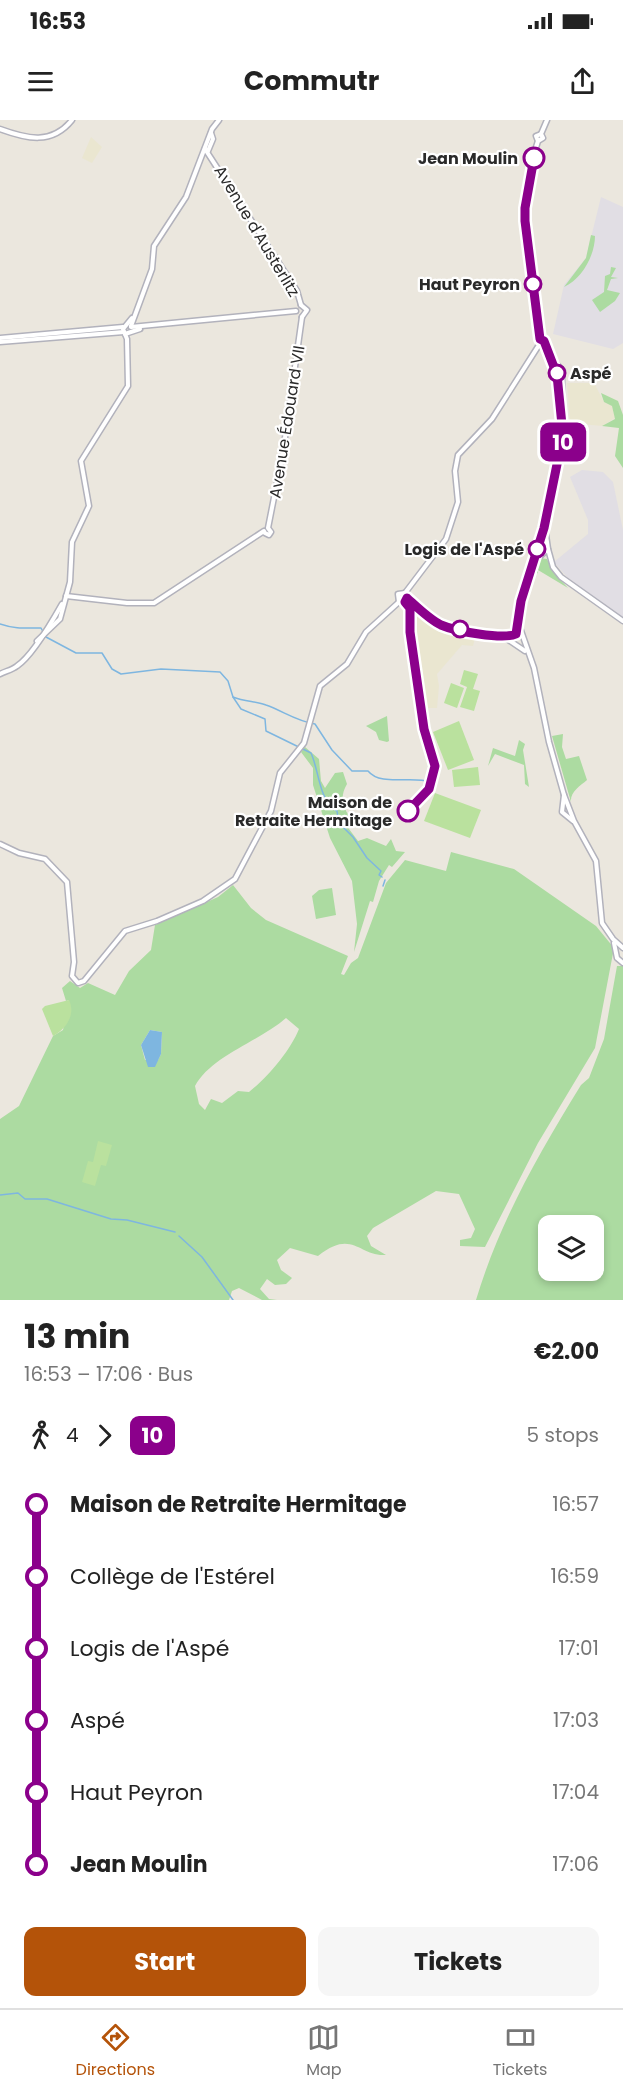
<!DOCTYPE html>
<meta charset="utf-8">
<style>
:root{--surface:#fff;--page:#f6f6f6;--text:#222;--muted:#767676;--line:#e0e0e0;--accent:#b45309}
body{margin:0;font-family:Poppins,sans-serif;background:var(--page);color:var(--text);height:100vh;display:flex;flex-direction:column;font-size:22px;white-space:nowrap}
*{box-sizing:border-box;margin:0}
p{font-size:20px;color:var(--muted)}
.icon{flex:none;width:33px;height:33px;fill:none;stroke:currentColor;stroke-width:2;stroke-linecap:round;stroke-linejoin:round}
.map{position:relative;height:1180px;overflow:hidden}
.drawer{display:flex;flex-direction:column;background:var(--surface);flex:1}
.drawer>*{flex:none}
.badge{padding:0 12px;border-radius:9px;font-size:21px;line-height:39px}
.buttons{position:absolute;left:538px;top:1095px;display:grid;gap:12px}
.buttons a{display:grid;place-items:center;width:66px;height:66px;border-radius:12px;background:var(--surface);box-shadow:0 3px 9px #0003;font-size:30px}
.map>.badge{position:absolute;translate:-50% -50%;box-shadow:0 0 0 3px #fff}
.legs{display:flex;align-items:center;gap:9px;height:66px;padding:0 24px;font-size:20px}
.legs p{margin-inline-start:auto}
.summary{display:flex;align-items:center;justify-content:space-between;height:102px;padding:0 24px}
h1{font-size:33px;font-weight:700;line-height:45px}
.primary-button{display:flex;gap:12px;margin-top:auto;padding:12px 24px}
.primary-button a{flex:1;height:69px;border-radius:12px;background:var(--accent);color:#fff;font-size:24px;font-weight:700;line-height:69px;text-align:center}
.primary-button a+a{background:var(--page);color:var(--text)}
ul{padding:0 24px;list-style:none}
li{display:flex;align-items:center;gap:21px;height:72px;font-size:22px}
li i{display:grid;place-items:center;width:9px;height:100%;margin:0 8px;background:currentColor}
li i::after{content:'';width:15px;height:15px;margin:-8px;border:4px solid;border-radius:50%;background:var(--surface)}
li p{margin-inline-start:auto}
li:first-child i{background:linear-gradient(#0000 50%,currentColor 0)}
li:last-child i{background:linear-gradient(currentColor 50%,#0000 0)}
.status{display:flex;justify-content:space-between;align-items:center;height:42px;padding:0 30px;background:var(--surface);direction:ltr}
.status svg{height:16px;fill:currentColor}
header{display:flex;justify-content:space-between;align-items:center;height:78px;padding:0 24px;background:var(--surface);font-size:27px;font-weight:700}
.dock{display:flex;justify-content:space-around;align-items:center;height:84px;border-top:2px solid var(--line);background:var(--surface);font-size:16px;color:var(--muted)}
.dock a{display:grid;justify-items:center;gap:3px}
.dock .active{color:var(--accent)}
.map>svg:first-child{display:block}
.industrial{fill:#e1dee4}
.education{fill:#eae6d0}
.green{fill:#acdba1;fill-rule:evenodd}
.pitch{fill:#bae19e}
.water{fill:#7eb6e0}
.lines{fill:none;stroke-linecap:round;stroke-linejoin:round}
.stream{stroke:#7eb6e0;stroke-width:1.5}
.secondary-casing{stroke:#b2b2bc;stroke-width:7}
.secondary{stroke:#fff;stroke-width:4}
.line-1-casing{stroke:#fff;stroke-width:14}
.line-1{stroke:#8b008b;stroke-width:9}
.stop-1-dot{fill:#fff;stroke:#8b008b;stroke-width:3}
.labels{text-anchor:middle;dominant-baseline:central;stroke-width:4.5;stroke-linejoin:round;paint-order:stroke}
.stop-label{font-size:16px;font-weight:bold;fill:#2a2a2a;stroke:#fff;text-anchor:end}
.street-label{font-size:16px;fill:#2a2a2a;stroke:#fff}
</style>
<div class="status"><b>16:53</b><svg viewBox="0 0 49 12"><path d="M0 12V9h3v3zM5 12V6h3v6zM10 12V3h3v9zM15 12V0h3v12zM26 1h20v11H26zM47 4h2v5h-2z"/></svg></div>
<header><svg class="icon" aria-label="menu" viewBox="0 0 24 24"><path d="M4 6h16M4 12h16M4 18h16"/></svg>Commutr<svg class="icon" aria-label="share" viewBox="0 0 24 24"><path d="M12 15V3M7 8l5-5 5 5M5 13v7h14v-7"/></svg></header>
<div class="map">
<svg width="623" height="1180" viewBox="0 0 623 1180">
<rect width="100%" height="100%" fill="#ebe7de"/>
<g class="industrial">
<path d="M601 77 623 87V223L613 229 553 214 564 165 586 138Z"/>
<path d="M582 350 603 352 613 362 623 410V499L567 457 554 442 588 414V400L570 357Z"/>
</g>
<g class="education">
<path d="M91 17 102 27 92 43 82 38Z"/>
<path d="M567 263H594L604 282 612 286 615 298 602 306 570 303Z"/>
<path d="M416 488 443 509 476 514 473 526 462 525 437 554 439 566 437 588H424L411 492Z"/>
</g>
<g class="green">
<path d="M591 115 595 116C595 135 582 159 564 167L586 138Z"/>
<path d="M611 147 616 148 611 157 618 158 611 159 607 170 620 173 615 181 600 192 592 180 604 172 605 156 610 154Z"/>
<path d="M601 273 618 281 623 295V348L615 336 619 308 602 306 615 299 612 286 604 282Z"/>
<path d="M541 438 547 439 554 453 568 468 538 450V453L531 456 535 442Z"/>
<path d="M387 596 389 621 387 622 379 620 376 612 366 606Z"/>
<path d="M563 614 562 627 566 639 579 636 587 660C580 666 570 672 571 682L552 616Z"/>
<path d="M519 620 525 624 523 630 529 667 525 664 524 645 495 634 488 646 493 628 515 636Z"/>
<path d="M305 627 319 639 321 661 325 668 335 653 343 652 347 664C340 676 342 685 349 696L346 705 358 721 367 718 386 726 391 719 396 731 405 732 392 747 389 745 379 761 373 782 370 781 354 832 357 804 352 761 330 718 313 665V648L301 632Z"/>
<path d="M451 732 514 749 596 806 614 828 595 928 538 1023 485 1127 460 1126V1120L471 1118 475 1109 459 1074 436 1071 373 1108 367 1116 371 1126 386 1135C359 1137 353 1108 318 1136L290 1128 277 1140 281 1150 292 1158 286 1164 275 1165 267 1159 260 1169 269 1179 277 1180H262L239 1168 232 1171 229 1180H0V999L19 986 53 916 63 910 69 880 66 881 62 868 70 861 80 868 88 863 115 875 129 851 151 830 155 805 218 777 233 765 251 788 266 800 348 836 341 854 344 855 351 843 358 838 386 763 405 740 446 751ZM286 898 299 909C290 931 268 957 249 972L238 971 222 983 211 979 205 990 199 984 195 966C211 936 260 921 286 898ZM150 910 162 912 161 934 158 940H145L141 925Z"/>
<path d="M332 768 336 795 316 799 312 776 319 770Z"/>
<path d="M617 846H623V1180H476C499 1103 539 1033 581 965L589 958 604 919ZM549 1106H594V1150H549Z"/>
</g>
<g class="pitch">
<path d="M464 550 478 554 473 569 480 571 474 591 460 587 467 567 460 564Z"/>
<path d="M451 563 464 568 457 588 444 583Z"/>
<path d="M459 601 474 640 448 650 433 612Z"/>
<path d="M478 647 480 665 454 667 452 650Z"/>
<path d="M435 673 481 690 470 718 424 701Z"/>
<path d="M69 880C76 895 66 909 53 916L42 889 45 886Z"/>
<path d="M98 1021 112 1025 106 1046 101 1045 95 1066 82 1062 88 1041 93 1042Z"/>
</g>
<path class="water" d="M150 910 162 912 161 934 155 947H148L141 925Z"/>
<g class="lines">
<g class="stream">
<path d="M0 504C14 509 26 508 41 508L46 517 76 533H102L112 549 121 554 161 549 220 552 228 561 233 577C245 582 256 581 266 585 283 591 296 601 315 604L332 630 352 651H368C381 667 412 655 430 662"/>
<path d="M233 577 241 589 265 599 266 611 311 633C319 650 319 682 337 691L339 703 353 717 367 738 381 751 379 755 382 757"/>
<path d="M383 766 385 760"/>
<path d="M0 1075 18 1073 25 1079H47L111 1099 127 1100 175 1112"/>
<path d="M179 1116 202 1137 233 1180"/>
</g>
<defs>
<g id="secondary">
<path d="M0 9C27 19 52 25 72 0"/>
<path d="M538 21 536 16 541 14"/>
<path d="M205 29 297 171 301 185"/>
<path d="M208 31 213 19 211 13"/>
<path d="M301 185 307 190 302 197"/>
<path d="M131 206 152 149 154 126 186 77 212 9 219 0"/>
<path d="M131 207 296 191"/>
<path d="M125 214 140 209"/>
<path d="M0 218 123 207"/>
<path d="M540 219 551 238 559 264"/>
<path d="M0 222 124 212"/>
<path d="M554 241 563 251 561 256"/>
<path d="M562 255V329L545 408 521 481 519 505 534 548 549 622 564 675 574 701 596 741 602 803 613 819 623 828"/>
<path d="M265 413 269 415 271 412 268 408 283 332 302 197"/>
<path d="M548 429 553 447 561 457 623 501"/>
<path d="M534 442 548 429 545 408"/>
<path d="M405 473 446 419 458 382 455 351 458 335 492 299 539 225 540 214C530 149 516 84 538 21L543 18 541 14 547 0"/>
<path d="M405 473 407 478 442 505 504 517 514 516"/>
<path d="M66 476 127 483H154L264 411"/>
<path d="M399 482 398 474 405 473"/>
<path d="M504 517 525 531"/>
<path d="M37 521 60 499 70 462 72 422 89 386 81 341 128 266 127 219 123 209 132 198"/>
<path d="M0 554C6 551 12 550 17 546 32 536 53 500 62 484"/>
<path d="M564 675 562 692 573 701"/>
<path d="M0 724 19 733 45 739 67 762 74 842 72 856 78 863 84 861 125 811 157 801 203 781 235 759 271 691 280 653 304 623 320 566 347 544 366 512 399 482"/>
<path d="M614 823 617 838 623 843"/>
</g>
</defs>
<use href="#secondary" class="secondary-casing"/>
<use href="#secondary" class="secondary"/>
</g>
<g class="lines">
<defs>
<path id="line-1" d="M408 691 429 669 435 646 424 609 410 512V488L405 482 407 478C417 487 429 499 441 505 455 511 503 520 516 514L521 481 544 408 563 315 557 255 544 221 540 219 525 101V88L534 38"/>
</defs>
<use href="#line-1" class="line-1-casing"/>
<use href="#line-1" class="line-1"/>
</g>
<g class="stop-1-dot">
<circle cx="534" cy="38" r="10"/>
<circle cx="533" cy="164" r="8"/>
<circle cx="557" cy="253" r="8"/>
<circle cx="537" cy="429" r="8"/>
<circle cx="460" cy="509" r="8"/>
<circle cx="408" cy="691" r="10"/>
</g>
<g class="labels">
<g class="stop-label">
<text x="518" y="38">Jean Moulin</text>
<text x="520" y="164">Haut Peyron</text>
<text x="570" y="253" text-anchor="start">Aspé</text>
<text x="524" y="429">Logis de l'Aspé</text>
<text x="392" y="682">Maison de<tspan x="392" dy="18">Retraite Hermitage</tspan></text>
</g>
<g class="street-label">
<text transform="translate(257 111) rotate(59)">Avenue d'Austerlitz</text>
<text transform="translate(287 302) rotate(-81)">Avenue Édouard VII</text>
</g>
</g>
</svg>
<div class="buttons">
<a><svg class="icon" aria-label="layers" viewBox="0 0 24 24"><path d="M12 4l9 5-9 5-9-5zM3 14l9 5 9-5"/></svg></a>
</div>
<b class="badge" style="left:563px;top:322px;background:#8b008b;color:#fff">10</b>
</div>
<section class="drawer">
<div class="summary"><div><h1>13 min</h1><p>16:53 – 17:06 · Bus</p></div><b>€2.00</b></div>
<div class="legs"><svg class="icon" aria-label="walk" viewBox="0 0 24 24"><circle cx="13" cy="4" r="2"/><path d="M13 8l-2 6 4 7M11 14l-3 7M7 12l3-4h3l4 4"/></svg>4<svg class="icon" aria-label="forward" viewBox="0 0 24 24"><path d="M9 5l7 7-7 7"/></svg><b class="badge" style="background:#8b008b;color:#fff">10</b><p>5 stops</p></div>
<ul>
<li><i style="color:#8b008b"></i><b>Maison de Retraite Hermitage</b><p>16:57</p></li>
<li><i style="color:#8b008b"></i><span>Collège de l'Estérel</span><p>16:59</p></li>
<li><i style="color:#8b008b"></i><span>Logis de l'Aspé</span><p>17:01</p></li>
<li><i style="color:#8b008b"></i><span>Aspé</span><p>17:03</p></li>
<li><i style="color:#8b008b"></i><span>Haut Peyron</span><p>17:04</p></li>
<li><i style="color:#8b008b"></i><b>Jean Moulin</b><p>17:06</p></li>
</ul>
<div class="primary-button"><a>Start</a><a>Tickets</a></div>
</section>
<nav class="dock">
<a class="active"><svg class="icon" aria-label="directions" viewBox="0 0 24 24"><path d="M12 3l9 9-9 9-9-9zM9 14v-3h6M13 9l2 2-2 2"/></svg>Directions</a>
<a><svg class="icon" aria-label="map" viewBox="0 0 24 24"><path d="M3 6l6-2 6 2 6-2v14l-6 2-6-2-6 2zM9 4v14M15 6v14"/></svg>Map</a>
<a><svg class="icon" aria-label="tickets" viewBox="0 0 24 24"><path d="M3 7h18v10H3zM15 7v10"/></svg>Tickets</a>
</nav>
